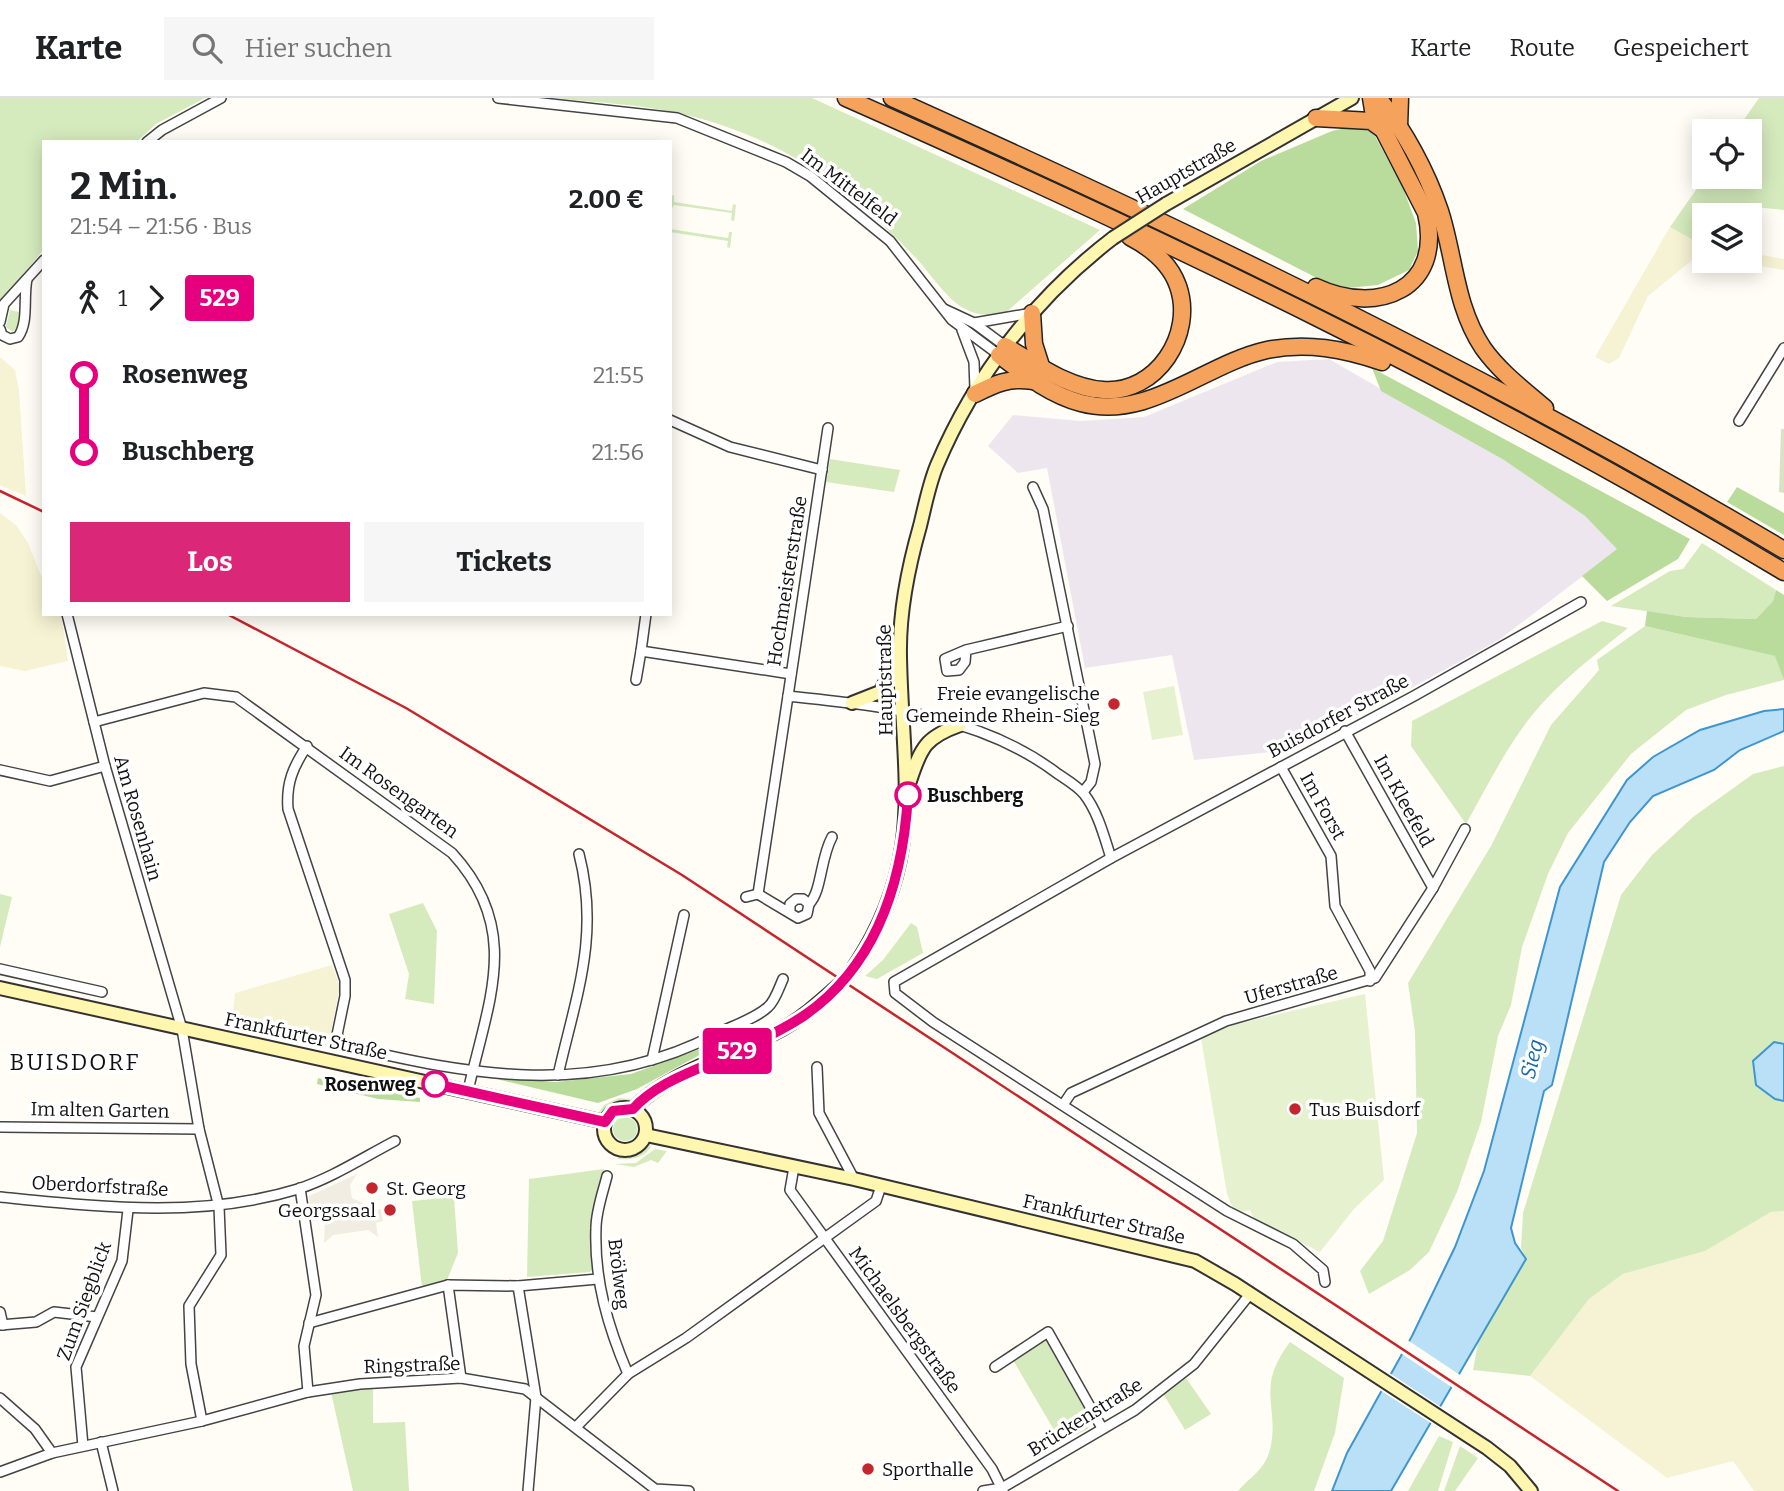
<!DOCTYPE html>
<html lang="de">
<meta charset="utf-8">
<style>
:root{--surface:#fff;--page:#f6f6f6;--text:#202124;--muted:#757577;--line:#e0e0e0;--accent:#db2777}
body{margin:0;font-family:Bitter,serif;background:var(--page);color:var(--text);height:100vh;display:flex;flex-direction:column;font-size:26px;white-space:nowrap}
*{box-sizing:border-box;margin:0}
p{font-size:23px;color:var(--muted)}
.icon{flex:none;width:38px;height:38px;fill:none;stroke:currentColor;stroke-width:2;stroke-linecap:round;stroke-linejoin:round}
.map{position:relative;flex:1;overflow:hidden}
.side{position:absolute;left:42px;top:42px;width:630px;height:476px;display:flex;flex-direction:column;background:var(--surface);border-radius:0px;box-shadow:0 4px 18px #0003}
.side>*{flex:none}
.badge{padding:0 14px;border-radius:5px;font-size:24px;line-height:46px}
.buttons{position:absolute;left:1692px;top:21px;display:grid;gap:14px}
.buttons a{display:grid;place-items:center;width:70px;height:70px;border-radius:0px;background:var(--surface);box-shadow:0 4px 18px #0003;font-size:35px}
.map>.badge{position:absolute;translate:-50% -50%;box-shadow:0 0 0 4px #fff}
.legs{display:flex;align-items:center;gap:10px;height:77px;padding:0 28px;font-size:23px}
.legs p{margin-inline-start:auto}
.overview{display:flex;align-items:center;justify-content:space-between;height:119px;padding:0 28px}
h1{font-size:38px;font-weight:700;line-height:52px}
.primary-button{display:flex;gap:14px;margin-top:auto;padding:14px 28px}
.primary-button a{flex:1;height:80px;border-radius:0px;background:var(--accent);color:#fff;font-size:28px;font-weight:700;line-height:80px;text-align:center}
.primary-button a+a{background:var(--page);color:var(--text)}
ul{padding:0 28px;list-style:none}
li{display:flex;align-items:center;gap:24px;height:77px;font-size:26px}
li i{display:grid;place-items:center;width:10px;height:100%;margin:0 9px;background:currentColor}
li i::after{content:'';width:18px;height:18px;margin:-9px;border:5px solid;border-radius:50%;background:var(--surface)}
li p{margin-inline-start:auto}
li:first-child i{background:linear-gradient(#0000 50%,currentColor 0)}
li:last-child i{background:linear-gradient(currentColor 50%,#0000 0)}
header{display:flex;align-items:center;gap:42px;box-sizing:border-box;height:98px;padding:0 35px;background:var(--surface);border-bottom:2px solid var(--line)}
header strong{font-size:33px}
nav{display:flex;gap:38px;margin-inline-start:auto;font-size:24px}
.search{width:490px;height:63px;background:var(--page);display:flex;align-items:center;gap:18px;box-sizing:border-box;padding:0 24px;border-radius:0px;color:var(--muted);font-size:26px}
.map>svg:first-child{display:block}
.industrial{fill:#eee6ef}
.farmland{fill:#f6f3d4}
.green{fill:#d5ebbd}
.forest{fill:#b9dc9c}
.cemetery{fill:#d9e3c4}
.pitch{fill:#e6f2cf}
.plaza{fill:#f1ede2}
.water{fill:#b9e0f7;stroke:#3f96cf;stroke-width:2}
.pier{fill:#fffdf5}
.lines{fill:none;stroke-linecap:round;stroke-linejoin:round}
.secondary-tunnel{stroke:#dbdad3;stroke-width:12;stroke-dasharray:12 6;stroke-linecap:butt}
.street-casing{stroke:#444;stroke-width:12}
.secondary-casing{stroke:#333;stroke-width:16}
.highway-casing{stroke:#222;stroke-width:19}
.street{stroke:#fff;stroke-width:9}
.secondary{stroke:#fff6b0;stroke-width:12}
.highway{stroke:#f5a25d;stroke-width:16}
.rail{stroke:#c4262e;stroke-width:2.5}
.secondary-bridge-casing{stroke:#333;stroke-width:16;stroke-linecap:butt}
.secondary-bridge{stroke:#fff6b0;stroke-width:12}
.line-1-casing{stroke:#fff;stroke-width:16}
.line-1{stroke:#e6007e;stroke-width:10}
.poi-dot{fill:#c4262e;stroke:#fff;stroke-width:2.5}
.stop-1-dot{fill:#fff;stroke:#e6007e;stroke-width:3.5}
.labels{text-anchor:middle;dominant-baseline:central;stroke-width:7;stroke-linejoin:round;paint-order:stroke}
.street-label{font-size:19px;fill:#111;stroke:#fff}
.poi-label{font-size:19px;fill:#111;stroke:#fff;text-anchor:start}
.stop-label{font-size:19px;font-weight:bold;fill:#111;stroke:#fff;text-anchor:start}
.water-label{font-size:21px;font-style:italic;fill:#1768a6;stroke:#fff}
.quarter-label{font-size:23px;letter-spacing:2px;fill:#111;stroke:#fff}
</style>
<header>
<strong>Karte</strong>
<div class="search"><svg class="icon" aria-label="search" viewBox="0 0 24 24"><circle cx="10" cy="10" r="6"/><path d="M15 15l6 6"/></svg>Hier suchen</div>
<nav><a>Karte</a><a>Route</a><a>Gespeichert</a></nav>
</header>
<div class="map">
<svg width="1784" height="1393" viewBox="0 0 1784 1393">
<rect width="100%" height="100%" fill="#fffdf5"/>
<path class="industrial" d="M1329 261 1504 362 1585 418 1618 451 1499 542 1382 606 1282 653 1194 662 1172 557 1085 570 1047 370 1018 375 988 348 1013 317 1081 323 1144 319 1277 264Z"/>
<g class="farmland">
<path d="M1670 129 1704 148V159L1697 158 1648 198 1619 260 1609 266 1595 259Z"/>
<path d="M1750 155 1784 161V172L1727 163H1750Z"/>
<path d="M0 259 15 272 19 293 26 398 0 387Z"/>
<path d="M0 415 17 428 28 445 44 485V516H61L68 563 25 573 0 568Z"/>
<path d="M332 867 340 888 328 948 232 927 235 895Z"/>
<path d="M1784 1113V1393H1754L1733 1363 1667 1380 1530 1278 1589 1201 1623 1176 1705 1153 1771 1114Z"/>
</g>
<g class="green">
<path d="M0 0H205L156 26 136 44H44V151L0 204Z"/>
<path d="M555 0H812L1100 132 1005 215C957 226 942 187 914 158 895 138 876 121 856 103 807 61 745 30 682 16 641 6 597 5 555 0Z"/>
<path d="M1759 0H1784V112L1744 108 1742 117H1704V148L1670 129 1705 79H1750V33H1736Z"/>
<path d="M672 97 674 98V104L732 113 733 106 736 107 734 123 731 122 732 115 674 107 670 113Z"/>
<path d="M670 131 728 140 729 134H732L730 150 727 149 728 143 670 134Z"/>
<path d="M10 212 19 214 20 226 13 234 6 229Z"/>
<path d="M830 361 900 372 894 394 826 384Z"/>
<path d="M1702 445 1776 492 1773 503 1756 521 1686 519 1611 508 1670 473 1683 471Z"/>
<path d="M1602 523 1628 530C1595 557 1560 583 1533 616 1506 649 1487 689 1466 726L1411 648 1412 623Z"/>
<path d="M1645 528 1776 558 1784 582 1726 597 1686 612 1631 656 1568 735 1548 776 1522 849 1511 907 1498 938 1481 1024 1457 1094 1429 1154 1410 1172 1369 1196 1360 1173 1383 1143 1417 1035 1415 934 1408 885 1491 748 1551 627 1599 572 1597 562Z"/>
<path d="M1784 668V946L1774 944 1775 1001 1784 1003V1113L1771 1114 1705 1153 1623 1176 1589 1201 1530 1278 1473 1272 1479 1240 1526 1161 1521 1150 1523 1115 1621 797 1652 757 1693 719 1753 676Z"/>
<path d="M0 796 12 799 0 849Z"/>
<path d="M423 805 437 833 434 906 405 901 409 876 389 816Z"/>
<path d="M911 825 917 829 923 855 877 881 865 878 883 862Z"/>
<path d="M619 1000 631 1001 621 1008 599 1014 604 1007Z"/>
<circle cx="625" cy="1031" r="12"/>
<path d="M652 1047C644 1061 631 1062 616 1061Z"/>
<path d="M655 1051 667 1053 658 1065 651 1062 634 1069 615 1066 636 1065Z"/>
<path d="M604 1071 599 1092 594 1170 590 1174 527 1179 529 1081Z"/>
<path d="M454 1099 458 1155 447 1182 422 1190 412 1103Z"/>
<path d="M1046 1241 1091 1319 1088 1331 1061 1344 1013 1262Z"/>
<path d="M1290 1244 1344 1280 1335 1335 1314 1393H1238C1249 1380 1263 1373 1269 1355 1282 1310 1253 1293 1290 1244Z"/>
<path d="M1186 1280 1211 1316 1185 1332 1164 1297Z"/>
<path d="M373 1288V1325L405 1324 409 1393H353L331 1294Z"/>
<path d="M1439 1338 1453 1344 1438 1393H1408Z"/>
<path d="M1460 1348 1478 1360 1455 1393H1444Z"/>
</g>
<g class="forest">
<path d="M1350 29 1365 30 1375 38 1403 90 1416 125 1418 153 1409 172 1378 187 1338 191 1183 111 1261 63 1332 33Z"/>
<path d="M1372 270 1690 441 1678 461 1607 503 1582 478 1617 451 1585 418 1504 362 1381 293Z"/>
<path d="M1737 389 1784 415V437L1727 404Z"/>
<path d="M1776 492 1784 497V582L1775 558 1645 528 1647 513 1686 519 1756 521 1773 503Z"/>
<path d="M703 950 705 954 637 991 598 1005 488 979 556 984 631 976Z"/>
<path d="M318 980 420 1000V1004L378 1001 317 986Z"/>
</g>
<path class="cemetery" d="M1781 331H1784V395L1779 394Z"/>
<g class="pitch">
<path d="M1174 588 1183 637 1152 642 1143 594Z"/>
<path d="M1365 896 1384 1082 1354 1111 1320 1154 1254 1121 1250 1112 1235 1115 1227 1096 1201 940 1236 926Z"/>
</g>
<path class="plaza" d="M357 1076 350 1087 352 1100 367 1107 368 1112 381 1111 383 1123 376 1125 378 1139 368 1132 333 1137 324 1145 325 1123H312L309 1098Z"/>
<g class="water">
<path d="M1784 611V633L1740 652 1714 672 1653 698 1630 724 1604 764 1552 987 1544 993 1511 1130 1515 1145 1526 1161 1391 1393H1332L1347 1355 1412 1238 1455 1149 1484 1073 1560 789 1627 682 1653 659 1700 632 1764 613Z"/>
<path d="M1774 944 1784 946V1003L1775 1001 1756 987 1753 963Z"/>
</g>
<g class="pier">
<path d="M1406 1241 1463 1279 1456 1292 1399 1254Z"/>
<path d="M1388 1274 1444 1311 1434 1327 1378 1291Z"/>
</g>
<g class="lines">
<path class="secondary-tunnel" d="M839 887 854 869"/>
<defs>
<g id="street">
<path d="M498 0 677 20 786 64 810 78 890 143 952 222 999 257"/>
<path d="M147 44 162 32 221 0"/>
<path d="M944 211 974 225 1005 248"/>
<path d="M0 224 4 206 44 162"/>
<path d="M974 225 1032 215"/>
<path d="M0 231 2 237 10 241 18 239C29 224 23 200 27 181"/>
<path d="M962 232 974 264 975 291"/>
<path d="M670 322 730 349 822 372"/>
<path d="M1739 323 1784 250"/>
<path d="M1033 389 1043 411 1095 666 1091 684 1083 694"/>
<path d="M67 516 105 668 182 931 199 1031 219 1109 221 1157 189 1208 191 1266 202 1323"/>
<path d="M646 516 641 553 791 576"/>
<path d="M966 552 965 564 959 572 947 573 945 561 966 552 1068 528"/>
<path d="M636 582 641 553"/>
<path d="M788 598 828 330"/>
<path d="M94 624 204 595 236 599 452 755C523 832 488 903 468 993"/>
<path d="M1345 633 1433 790"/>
<path d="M307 648C293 669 286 685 288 711L345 882V898L337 937 343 947C471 978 594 1000 716 936 732 928 755 921 768 909 775 903 779 890 783 881"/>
<path d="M1281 669 1331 758 1335 808 1370 873V883"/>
<path d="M0 672 50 683 105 668"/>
<path d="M758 796 788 598C881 608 981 617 1058 676 1067 682 1077 688 1084 696 1098 714 1104 738 1111 760"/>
<path d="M758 796 798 820 807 816 809 806 803 801H796L790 806V813"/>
<path d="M746 799 758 796"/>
<path d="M809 806C822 793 820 761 832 739"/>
<path d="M0 871 102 894"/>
<path d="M652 962 684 817"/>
<path d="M817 969 819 1015 854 1081"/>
<path d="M558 977C576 898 600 838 579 756"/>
<path d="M1063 1007 1071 995 1226 923 1375 880 1433 790 1465 731"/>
<path d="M0 1029 199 1031"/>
<path d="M794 1069 790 1092 992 1371 1003 1393"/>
<path d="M607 1078C603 1094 596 1113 596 1130 594 1182 608 1229 628 1276"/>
<path d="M300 1090 316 1197 304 1248 308 1294"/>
<path d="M0 1099C101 1109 200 1121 298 1091 332 1080 364 1059 395 1043"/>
<path d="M1325 1184 1323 1172 1293 1146 1227 1113 933 924 895 895 894 884 1111 760 1414 598 1581 504"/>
<path d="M448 1187 461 1280"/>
<path d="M518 1188 536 1299 528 1393"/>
<path d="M0 1214 3 1227"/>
<path d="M309 1225 448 1187 518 1188 598 1181"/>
<path d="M0 1227 36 1224 54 1214 97 1219"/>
<path d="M995 1269 1048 1234 1102 1330"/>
<path d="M0 1300 35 1331 52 1355 202 1323 308 1294 360 1286 461 1280 525 1291 655 1391 689 1393"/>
<path d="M576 1329 628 1276 686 1240 876 1103 881 1088"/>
<path d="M101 1344 113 1393"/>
<path d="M83 1348 76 1269 122 1163 128 1112"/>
<path d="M0 1374 52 1355"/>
<path d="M983 1393 1002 1390 1135 1312 1194 1266 1250 1196"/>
</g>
<g id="secondary">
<path d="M1166 106 1352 0"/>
<path d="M852 605 880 594 898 561"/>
<path d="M910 683C921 649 926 639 960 627"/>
<path d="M854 869C927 760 902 679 900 558 899 514 908 470 920 428 925 408 929 386 937 367 975 277 1036 199 1113 140"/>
<path d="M0 890 605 1024"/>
<circle cx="625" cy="1031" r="21"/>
<path d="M633 1011C665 976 732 957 775 935 799 923 819 905 839 887"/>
<path d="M646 1037 854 1081 1195 1163 1235 1186 1487 1350 1510 1368 1531 1393"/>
</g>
<g id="highway">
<path d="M846 0C1165 141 1485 294 1784 474"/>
<path d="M892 0C1196 136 1498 282 1784 452"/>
<path d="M1378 0C1404 31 1427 74 1440 113 1455 160 1455 208 1483 250 1500 274 1523 291 1545 310"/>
<path d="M1316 20 1371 23 1382 31"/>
<path d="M1399 29 1400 0"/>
<path d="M1316 189C1378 218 1444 191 1426 115L1373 12 1371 0"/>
<path d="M1032 215 1034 246 1041 268"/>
<path d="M1005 248C1035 265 1068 290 1103 292 1157 296 1195 236 1178 188 1170 165 1151 150 1130 139"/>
<path d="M999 257C1024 276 1050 297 1081 305 1149 323 1204 266 1267 252 1307 244 1344 251 1382 264"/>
<path d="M975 296C995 286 1010 279 1032 283"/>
</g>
</defs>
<use href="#street" class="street-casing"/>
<use href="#secondary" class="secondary-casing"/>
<use href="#highway" class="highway-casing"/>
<use href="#street" class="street"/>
<use href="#secondary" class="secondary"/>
<use href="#highway" class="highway"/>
<g class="rail">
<path d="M0 393 44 414"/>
<path d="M227 516 406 610 682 777 1618 1393"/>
</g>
<defs>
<path id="secondary-bridge" d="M1113 140 1166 106"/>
</defs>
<use href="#secondary-bridge" class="secondary-bridge-casing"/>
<use href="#secondary-bridge" class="secondary-bridge"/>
</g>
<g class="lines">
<defs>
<path id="line-1" d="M435 986 605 1024 613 1013 633 1011C656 985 694 973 725 959 752 946 780 934 805 917 878 866 903 782 908 697"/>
</defs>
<use href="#line-1" class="line-1-casing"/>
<use href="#line-1" class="line-1"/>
</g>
<g class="poi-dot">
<circle cx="1114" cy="606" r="7"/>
<circle cx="1295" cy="1011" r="7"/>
<circle cx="372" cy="1090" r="7"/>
<circle cx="390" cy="1112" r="7"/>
<circle cx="868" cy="1371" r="7"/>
</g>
<g class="stop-1-dot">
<circle cx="908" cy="697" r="12"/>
<circle cx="435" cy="986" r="12"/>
</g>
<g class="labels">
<g class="street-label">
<text transform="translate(1186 73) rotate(-30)">Hauptstraße</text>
<text transform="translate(849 89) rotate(37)">Im Mittelfeld</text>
<text transform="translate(787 483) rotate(-81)">Hochmeisterstraße</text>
<text transform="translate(885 582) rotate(-91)">Hauptstraße</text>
<text transform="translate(1338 618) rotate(-28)">Buisdorfer Straße</text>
<text transform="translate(399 694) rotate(36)">Im Rosengarten</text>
<text transform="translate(1404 703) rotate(61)">Im Kleefeld</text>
<text transform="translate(1323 708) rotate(61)">Im Forst</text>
<text transform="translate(138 720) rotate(74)">Am Rosenhain</text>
<text transform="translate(1291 887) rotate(-16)">Uferstraße</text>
<text transform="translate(306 938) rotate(12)">Frankfurter Straße</text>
<text transform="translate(100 1012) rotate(1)">Im alten Garten</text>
<text transform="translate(100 1088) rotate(3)">Oberdorfstraße</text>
<text transform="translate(1104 1121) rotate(13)">Frankfurter Straße</text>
<text transform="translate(619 1176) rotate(83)">Brölweg</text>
<text transform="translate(84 1203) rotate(-70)">Zum Siegblick</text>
<text transform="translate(905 1222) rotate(54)">Michaelsbergstraße</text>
<text transform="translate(412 1267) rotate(-2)">Ringstraße</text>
<text transform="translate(1085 1319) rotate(-32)">Brückenstraße</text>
</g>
<g class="poi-label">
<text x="1100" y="595" text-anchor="end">Freie evangelische<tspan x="1100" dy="22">Gemeinde Rhein-Sieg</tspan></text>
<text x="1309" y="1011">Tus Buisdorf</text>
<text x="386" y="1090">St. Georg</text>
<text x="376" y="1112" text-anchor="end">Georgssaal</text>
<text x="882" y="1371">Sporthalle</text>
</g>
<g class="stop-label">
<text x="927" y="697">Buschberg</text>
<text x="416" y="986" text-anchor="end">Rosenweg</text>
</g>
<g class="water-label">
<text transform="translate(1532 961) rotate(-77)">Sieg</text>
</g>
<g class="quarter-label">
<text x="75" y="964">BUISDORF</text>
</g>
</g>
</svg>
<div class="buttons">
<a><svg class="icon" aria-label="locate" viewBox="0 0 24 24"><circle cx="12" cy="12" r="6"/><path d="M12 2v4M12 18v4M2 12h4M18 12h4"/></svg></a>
<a><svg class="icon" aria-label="layers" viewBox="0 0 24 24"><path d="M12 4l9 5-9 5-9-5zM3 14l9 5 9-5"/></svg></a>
</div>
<b class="badge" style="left:737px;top:953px;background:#e6007e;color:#fff">529</b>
<section class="side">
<div class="overview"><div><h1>2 Min.</h1><p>21:54 – 21:56 · Bus</p></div><b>2.00 €</b></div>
<div class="legs"><svg class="icon" aria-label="walk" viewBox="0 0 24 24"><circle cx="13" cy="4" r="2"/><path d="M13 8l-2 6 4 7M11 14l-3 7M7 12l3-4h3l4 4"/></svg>1<svg class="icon" aria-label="forward" viewBox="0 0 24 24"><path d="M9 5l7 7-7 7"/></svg><b class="badge" style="background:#e6007e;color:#fff">529</b></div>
<ul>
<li><i style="color:#e6007e"></i><b>Rosenweg</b><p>21:55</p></li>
<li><i style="color:#e6007e"></i><b>Buschberg</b><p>21:56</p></li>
</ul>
<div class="primary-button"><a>Los</a><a>Tickets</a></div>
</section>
</div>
